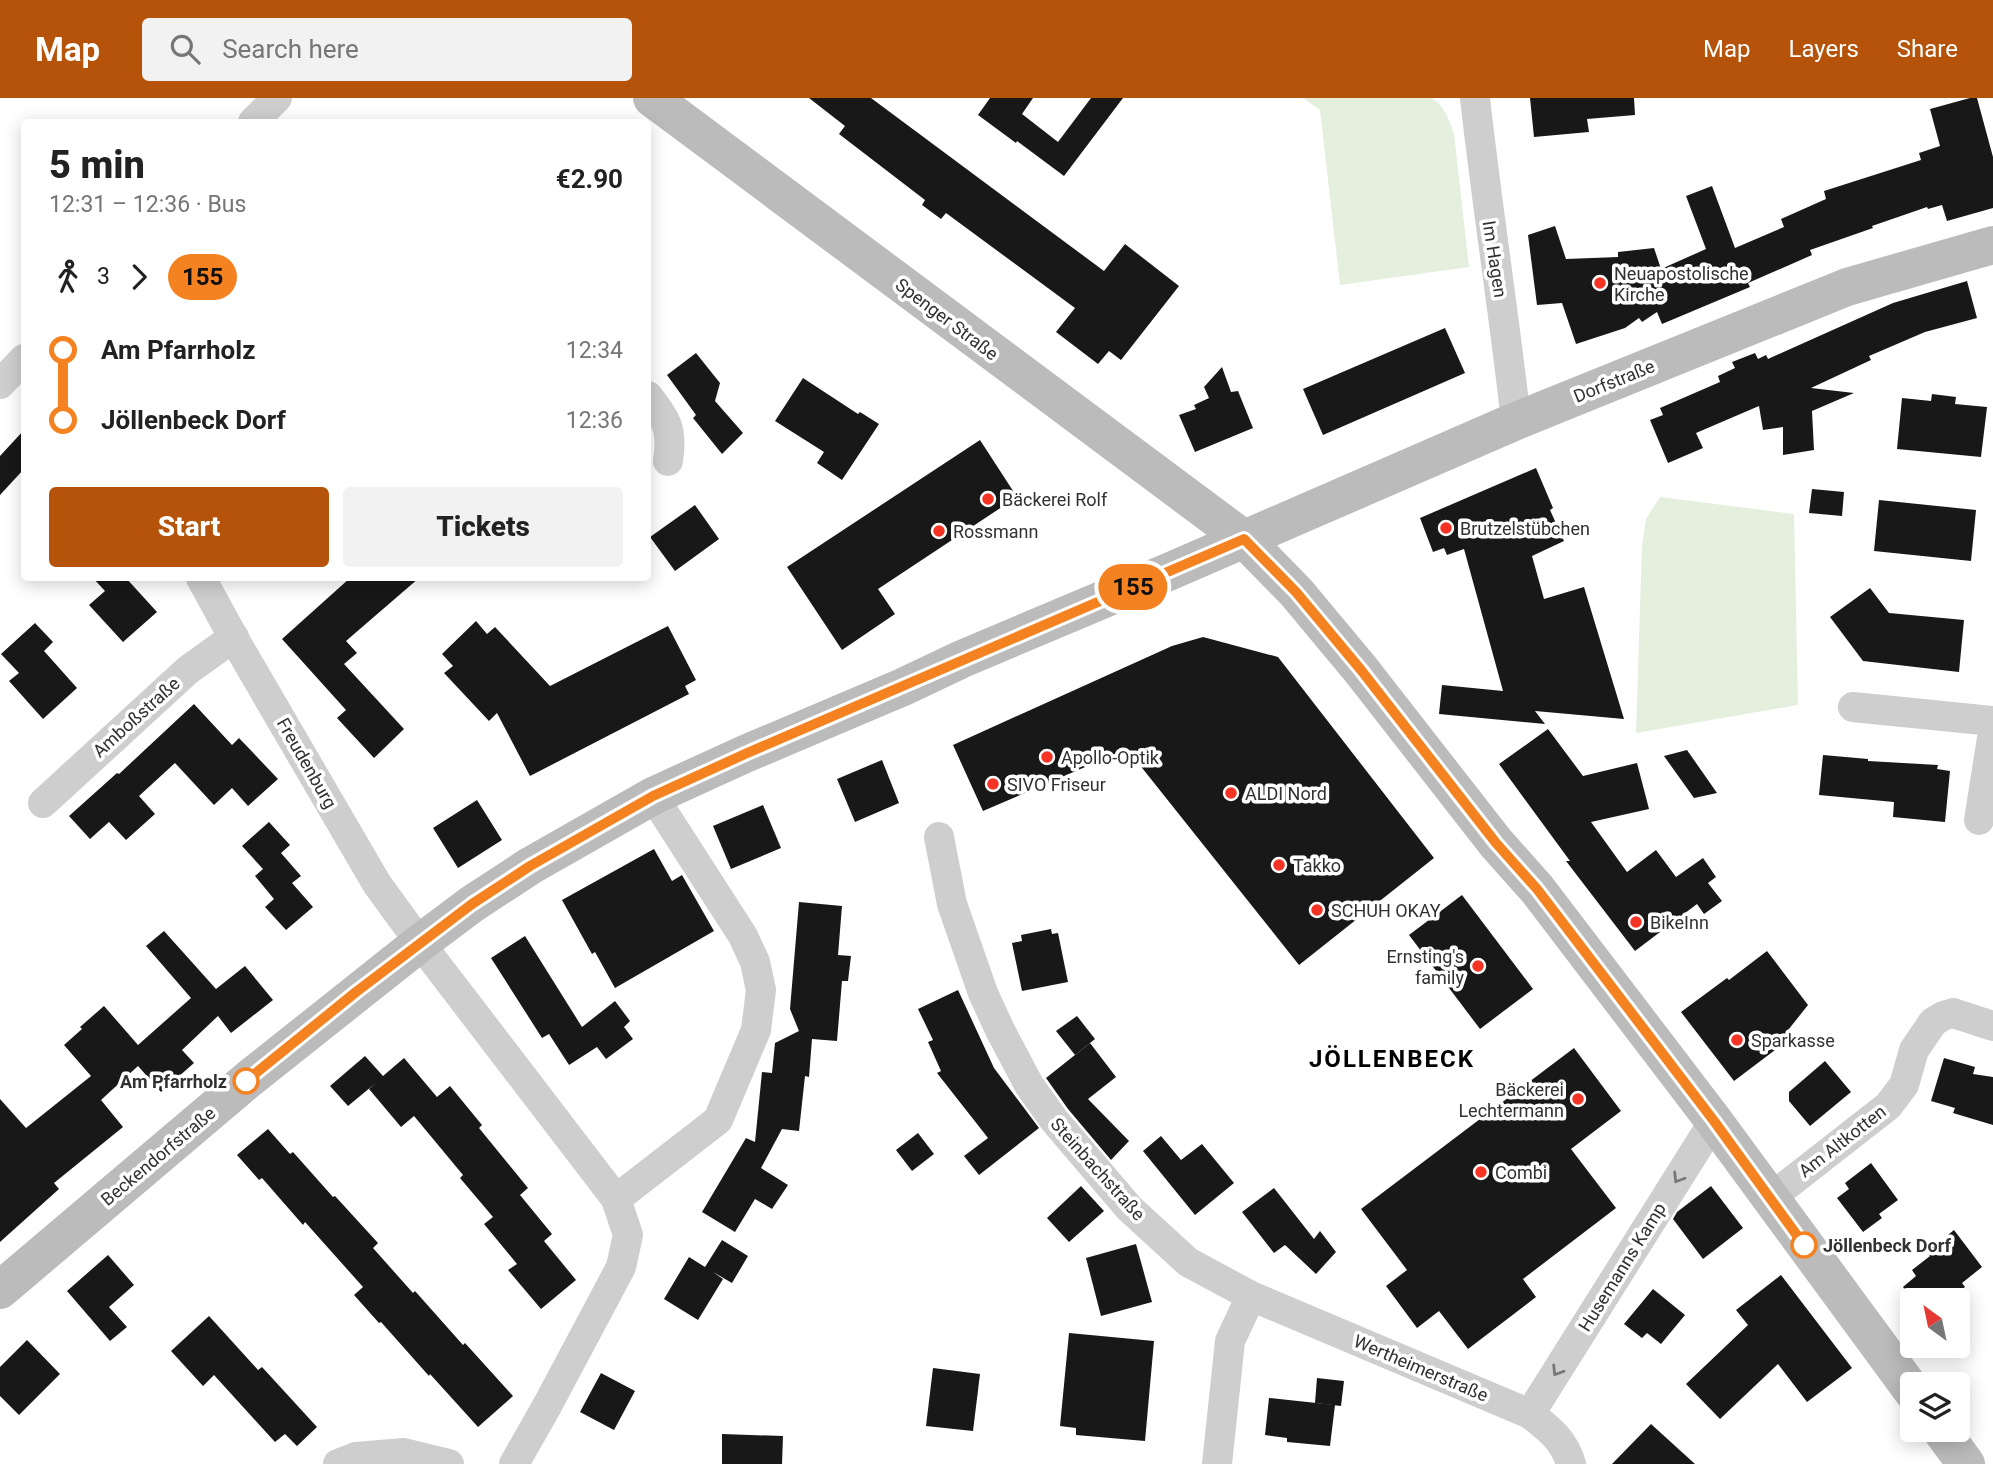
<!DOCTYPE html>
<meta charset="utf-8">
<style>
:root{--surface:#fff;--page:#f2f2f2;--text:#222;--muted:#767676;--accent:#b45309}
body{margin:0;font-family:Roboto,sans-serif;background:var(--page);color:var(--text);height:100vh;display:flex;flex-direction:column;font-size:26px;white-space:nowrap}
*{box-sizing:border-box;margin:0}
p{font-size:23px;color:var(--muted)}
.icon{flex:none;width:38px;height:38px;fill:none;stroke:currentColor;stroke-width:2;stroke-linecap:round;stroke-linejoin:round}
.map{position:relative;flex:1;overflow:hidden}
.side{position:absolute;left:21px;top:21px;width:630px;height:462px;display:flex;flex-direction:column;background:var(--surface);border-radius:7px;box-shadow:0 4px 18px #0003}
.side>*{flex:none}
.badge{padding:0 14px;border-radius:23px;font-size:24px;line-height:46px}
.needle{width:46px;rotate:327deg}
.fabs{position:absolute;left:1900px;top:1190px;display:grid;gap:14px}
.fabs a{display:grid;place-items:center;width:70px;height:70px;border-radius:7px;background:var(--surface);box-shadow:0 4px 18px #0003;font-size:35px}
.map>.badge{position:absolute;translate:-50% -50%;box-shadow:0 0 0 4px #fff}
.legs{display:flex;align-items:center;gap:10px;height:77px;padding:0 28px;font-size:23px}
.legs p{margin-inline-start:auto}
.summary{display:flex;align-items:center;justify-content:space-between;height:119px;padding:0 28px}
h1{font-size:38px;font-weight:800;line-height:52px}
.action{display:flex;gap:14px;margin-top:auto;padding:14px 28px}
.action a{flex:1;height:80px;border-radius:7px;background:var(--accent);color:#fff;font-size:28px;font-weight:800;line-height:80px;text-align:center}
.action a+a{background:var(--page);color:var(--text)}
ul{padding:0 28px;list-style:none}
li{display:flex;align-items:center;gap:24px;height:70px;font-size:26px}
li i{display:grid;place-items:center;width:10px;height:100%;margin:0 9px;background:currentColor}
li i::after{content:'';width:18px;height:18px;margin:-9px;border:5px solid;border-radius:50%;background:var(--surface)}
li p{margin-inline-start:auto}
li:first-child i{background:linear-gradient(#0000 50%,currentColor 0)}
li:last-child i{background:linear-gradient(currentColor 50%,#0000 0)}
header{display:flex;align-items:center;gap:42px;box-sizing:border-box;height:98px;padding:0 35px;background:var(--accent);color:#fff}
header strong{font-size:33px}
nav{display:flex;gap:38px;margin-inline-start:auto;font-size:24px}
.search{width:490px;height:63px;background:var(--page);display:flex;align-items:center;gap:18px;box-sizing:border-box;padding:0 24px;border-radius:7px;color:var(--muted);font-size:26px}
.map>svg:first-child{display:block}
.green{fill:#e4efde}
.building{fill:#181818}
.lines{fill:none;stroke-linecap:round;stroke-linejoin:round}
.street{stroke:#cecece;stroke-width:30}
.secondary{stroke:#bbb;stroke-width:38}
.oneway{stroke:#787878}
.line-1-casing{stroke:#fff;stroke-width:16}
.line-1{stroke:#f58220;stroke-width:10}
.poi-dot{fill:#f53325;stroke:#fff;stroke-width:2.5}
.stop-1-dot{fill:#fff;stroke:#f58220;stroke-width:3.5}
.labels{text-anchor:middle;dominant-baseline:central;stroke-width:7;stroke-linejoin:round;paint-order:stroke}
.street-label{font-size:18px;fill:#313131;stroke:#fff}
.poi-label{font-size:18px;fill:#313131;stroke:#fff;text-anchor:start}
.stop-label{font-size:18px;font-weight:bold;fill:#313131;stroke:#fff;text-anchor:end}
.district-label{font-size:24px;font-weight:bold;letter-spacing:2px;fill:#000;stroke:#fff}
</style>
<header>
<strong>Map</strong>
<div class="search"><svg class="icon" aria-label="search" viewBox="0 0 24 24"><circle cx="10" cy="10" r="6"/><path d="M15 15l6 6"/></svg>Search here</div>
<nav><a>Map</a><a>Layers</a><a>Share</a></nav>
</header>
<div class="map">
<svg width="1993" height="1366" viewBox="0 0 1993 1366">
<rect width="100%" height="100%" fill="#fff"/>
<g class="green">
<path d="M1303 0H1432C1445 9 1449 22 1454 36L1469 169 1340 187 1320 12Z"/>
<path d="M1660 399 1794 416 1798 607 1636 635 1642 448 1646 421Z"/>
</g>
<g class="building">
<path d="M809 0H871L1104 173 1125 146 1179 188 1121 262 1109 253 1098 266 1056 234 1075 210 946 115 941 121 922 107 925 102 839 36 845 28Z"/>
<path d="M990 0H1033L1022 16 1058 44 1091 0H1123L1064 78 1017 43 1016 45 978 17Z"/>
<path d="M1530 0H1634L1635 17 1587 21 1589 34 1534 39Z"/>
<path d="M1970 0H1977L1993 59V110L1947 123 1942 107 1928 111 1927 109 1872 128 1873 130 1810 152 1812 157 1748 185 1750 189 1662 226 1657 214 1642 224 1639 220 1625 230 1576 246 1562 205 1537 207 1528 137 1555 128 1566 161 1618 159V154L1654 150 1661 171 1706 151 1686 98 1712 88 1735 150 1784 129 1781 121 1826 101 1824 93 1921 62 1919 55 1940 48 1930 11Z"/>
<path d="M1967 183 1977 220 1925 234 1869 258 1871 262 1811 290 1854 295 1812 313 1814 352 1783 357V329L1763 332 1759 308 1696 335 1703 350 1668 365 1650 322 1663 317 1660 310 1720 284 1718 278 1735 270 1732 264 1755 255 1758 261 1766 257 1768 261 1893 205Z"/>
<path d="M1445 230 1465 275 1323 337 1303 291Z"/>
<path d="M696 255 720 285 715 303 743 335 722 356 693 320 696 317 667 277Z"/>
<path d="M1222 269 1231 294 1238 293 1253 330 1195 354 1179 317 1196 311 1194 307 1209 300 1204 289Z"/>
<path d="M803 280 858 316 860 314 879 326 842 382 817 365 824 354 775 323Z"/>
<path d="M1932 296 1956 299 1955 306 1987 309 1981 359 1897 351 1902 300 1931 303Z"/>
<path d="M24 332V371L0 397V358Z"/>
<path d="M980 342 1017 399 878 491 895 516 842 552 787 469Z"/>
<path d="M1536 370 1553 410 1550 412 1564 443 1532 458 1544 501 1584 489 1624 621 1535 613 1545 626 1439 616 1442 587 1503 593 1464 451 1447 457 1444 450 1433 454 1420 420Z"/>
<path d="M1812 391 1844 394 1842 418 1809 415Z"/>
<path d="M1879 402 1976 412 1971 463 1874 453Z"/>
<path d="M695 407 719 441 675 473 650 439Z"/>
<path d="M93 480H126L157 514 123 544 89 507 105 493Z"/>
<path d="M350 480H419L346 543 357 555 344 566 404 631 374 660 337 620 346 612 282 541Z"/>
<path d="M1870 490 1889 515 1964 522 1959 574 1863 563 1830 519Z"/>
<path d="M476 523 487 536 495 529 550 588 668 528 696 582 685 588 689 596 530 678 497 615 489 623 444 575 453 568 442 556Z"/>
<path d="M35 525 53 544 44 553 77 590 43 621 9 583 19 575 1 556Z"/>
<path d="M1203 539 1278 559 1434 760 1299 867 1127 651 983 713 953 647 1172 548Z"/>
<path d="M194 606 232 647 239 640 278 681 248 708 232 690 214 707 175 665 139 698 155 716 126 742 109 724 90 741 69 718 117 675 119 676Z"/>
<path d="M1548 631 1583 678 1637 665 1649 711 1591 724 1627 774 1656 752 1676 779 1703 760 1716 779 1708 785 1722 803 1704 816 1697 806 1635 853 1566 763H1570L1499 666Z"/>
<path d="M1687 652 1717 695 1694 700 1664 658Z"/>
<path d="M1823 657 1868 661V663L1938 667 1937 671 1950 673 1945 724 1893 719 1894 704 1819 697Z"/>
<path d="M882 662 899 705 855 724 837 681Z"/>
<path d="M477 702 502 742 458 770 433 730Z"/>
<path d="M763 707 781 750 731 771 713 728Z"/>
<path d="M269 724 290 747 281 755 301 778 292 785 313 809 286 832 265 809 274 801 255 778 263 771 242 748Z"/>
<path d="M654 751 672 783 682 777 714 833 615 890 595 854 592 856 562 802Z"/>
<path d="M1462 797 1533 891 1480 931 1409 837Z"/>
<path d="M799 804 842 808 838 857 851 858 848 883H842L837 943 812 941 809 979 805 978 799 1033 782 1031 761 1070 788 1087 772 1111 755 1101 735 1134 702 1114 746 1040 755 1044 762 974 772 975 775 945 799 933 790 911Z"/>
<path d="M1051 831 1052 836 1058 835 1068 884 1022 893 1012 845 1022 843 1021 837Z"/>
<path d="M164 833 216 891 245 868 273 902 231 935 218 918 182 952 194 965 161 994 138 968 101 1002 123 1029 54 1085 59 1091 0 1144V1001L26 1030 91 978 64 947 82 931 80 929 104 908 138 947 191 900 146 848Z"/>
<path d="M525 838 582 929 615 903 630 923 624 929 633 941 606 961 597 949 569 967 549 936 542 940 491 860Z"/>
<path d="M1767 853 1808 907 1777 946 1779 949 1734 983 1681 914 1727 880 1729 882Z"/>
<path d="M958 892 994 970 1039 1030 979 1077 964 1058 988 1040 937 975 941 973 928 944 933 942 918 911Z"/>
<path d="M1077 918 1095 941 1075 957 1056 933Z"/>
<path d="M1090 945 1116 979 1088 1001 1129 1043 1111 1062 1068 1011 1046 980Z"/>
<path d="M1574 950 1621 1013 1571 1051 1616 1110 1523 1181 1536 1199 1468 1251 1439 1213 1417 1230 1386 1188 1407 1172 1361 1111Z"/>
<path d="M365 958 383 978 404 960 437 999 450 988 482 1027 479 1030 528 1090 520 1097 552 1136 544 1143 576 1182 541 1211 508 1172 517 1166 484 1126 493 1119 460 1080 463 1077 414 1018 401 1029 369 991 377 984 348 1008 330 988Z"/>
<path d="M1944 960 1975 969 1973 976 1993 979V1027L1953 1015 1955 1010 1931 1003Z"/>
<path d="M1825 963 1851 994 1810 1028 1789 1003V994Z"/>
<path d="M268 1031 290 1056 293 1054 333 1099 335 1098 378 1145 373 1150 413 1195 415 1193 463 1247 465 1245 513 1298 478 1329 430 1276 429 1278 381 1224 379 1225 354 1197 363 1189 305 1124 303 1127 262 1080 259 1082 237 1057Z"/>
<path d="M918 1035 934 1056 912 1073 896 1052Z"/>
<path d="M1161 1038 1181 1062 1202 1046 1234 1085 1195 1117 1143 1053Z"/>
<path d="M1871 1065 1898 1102 1879 1116 1882 1120 1863 1134 1837 1100 1849 1091 1845 1085Z"/>
<path d="M1081 1088 1104 1113 1069 1144 1047 1120Z"/>
<path d="M1711 1088 1743 1130 1703 1161 1673 1121 1677 1114Z"/>
<path d="M1274 1090 1314 1141 1320 1133 1336 1154 1316 1176 1285 1147 1274 1155 1242 1114Z"/>
<path d="M1954 1132 1982 1169 1962 1185 1965 1189 1948 1202H1913L1903 1189 1916 1178 1912 1172 1930 1158 1927 1154Z"/>
<path d="M722 1142 748 1158 732 1185 713 1174 723 1181 698 1222 664 1201 689 1159 705 1169Z"/>
<path d="M1136 1146 1152 1204 1101 1218 1086 1160Z"/>
<path d="M108 1157 134 1187 109 1209 127 1229 110 1243 67 1193Z"/>
<path d="M1781 1177 1852 1270 1807 1304 1778 1266 1720 1321 1686 1286 1748 1227 1736 1212Z"/>
<path d="M1653 1191 1685 1217 1661 1246 1647 1235 1642 1240 1624 1226Z"/>
<path d="M209 1218 258 1272 262 1269 317 1329 297 1348 285 1336 275 1344 214 1277 203 1288 171 1253Z"/>
<path d="M1069 1235 1154 1243 1145 1343 1076 1337V1330L1060 1328Z"/>
<path d="M27 1242 60 1276 19 1317 0 1298V1269Z"/>
<path d="M933 1270 980 1276 973 1333 926 1328Z"/>
<path d="M601 1275 635 1293 614 1332 580 1314Z"/>
<path d="M1317 1280 1344 1283 1341 1308 1315 1305Z"/>
<path d="M1269 1300 1335 1307 1330 1348 1287 1344V1340L1265 1337Z"/>
<path d="M1651 1326 1695 1366H1612Z"/>
<path d="M722 1336 783 1338 782 1366H722Z"/>
</g>
<g class="lines">
<g class="street">
<path d="M1475 0C1487 108 1504 215 1516 323"/>
<path d="M253 24 277 0"/>
<path d="M0 286 24 261"/>
<path d="M648 298C667 323 673 331 668 363"/>
<path d="M201 480 237 546 377 786 420 845 616 1101 628 1137 621 1169 547 1308 514 1366"/>
<path d="M1853 609 1993 623"/>
<path d="M43 705 188 572 234 539"/>
<path d="M1979 722 1993 634"/>
<path d="M939 739 952 806 983 895 1000 932 1029 987 1054 1022 1129 1110 1188 1164 1251 1198 1530 1316C1549 1331 1564 1342 1571 1366"/>
<path d="M616 1101 718 1022 756 932 761 892 755 864 743 838 653 698"/>
<path d="M1769 1101 1888 1008 1904 987 1914 952 1933 924 1943 918 1953 915 1993 928"/>
<path d="M1530 1316 1714 1023"/>
<path d="M338 1366 356 1359 404 1355 449 1366"/>
<path d="M1217 1366 1230 1243 1251 1198"/>
</g>
<g class="secondary">
<path d="M652 0 1244 441 1296 494 1361 572 1496 745 1537 791 1714 1023 1913 1294"/>
<path d="M0 1192 250 980 420 845 472 806 530 768 653 698 745 656 903 589 962 561 1173 472 1516 323 1847 189 1993 147"/>
<path d="M1941 1332 1966 1366"/>
</g>
</g>
<defs><path id="oneway-chevron" d="M-2-3.5L2.5 0L-2 3.5" fill="none" stroke-width="1.6" stroke-linecap="round" stroke-linejoin="round" transform="scale(1.75)"/></defs>
<g class="oneway">
<use href="#oneway-chevron" transform="translate(1678 1080) rotate(122)"/>
<use href="#oneway-chevron" transform="translate(1557 1273) rotate(122)"/>
</g>
<g class="lines">
<defs>
<path id="line-1" d="M246 983 356 894 472 806 530 768 653 698 745 656 1244 441 1296 494 1361 572 1496 745 1537 791 1714 1023 1804 1147"/>
</defs>
<use href="#line-1" class="line-1-casing"/>
<use href="#line-1" class="line-1"/>
</g>
<g class="poi-dot">
<circle cx="1600" cy="185" r="7"/>
<circle cx="988" cy="401" r="7"/>
<circle cx="1446" cy="430" r="7"/>
<circle cx="939" cy="433" r="7"/>
<circle cx="1047" cy="659" r="7"/>
<circle cx="993" cy="686" r="7"/>
<circle cx="1231" cy="695" r="7"/>
<circle cx="1279" cy="767" r="7"/>
<circle cx="1317" cy="812" r="7"/>
<circle cx="1636" cy="824" r="7"/>
<circle cx="1478" cy="868" r="7"/>
<circle cx="1737" cy="942" r="7"/>
<circle cx="1578" cy="1001" r="7"/>
<circle cx="1481" cy="1074" r="7"/>
</g>
<g class="stop-1-dot">
<circle cx="246" cy="983" r="12"/>
<circle cx="1804" cy="1147" r="12"/>
</g>
<g class="labels">
<g class="street-label">
<text transform="translate(1495 161) rotate(81)">Im Hagen</text>
<text transform="translate(947 221) rotate(37)">Spenger Straße</text>
<text transform="translate(1614 283) rotate(-22)">Dorfstraße</text>
<text transform="translate(136 619) rotate(-42)">Amboßstraße</text>
<text transform="translate(307 665) rotate(60)">Freudenburg</text>
<text transform="translate(1842 1043) rotate(-38)">Am Altkotten</text>
<text transform="translate(158 1058) rotate(-40)">Beckendorfstraße</text>
<text transform="translate(1098 1071) rotate(48)">Steinbachstraße</text>
<text transform="translate(1622 1169) rotate(-58)">Husemanns Kamp</text>
<text transform="translate(1421 1270) rotate(23)">Wertheimerstraße</text>
</g>
<g class="poi-label">
<text x="1614" y="175">Neuapostolische<tspan x="1614" dy="21">Kirche</tspan></text>
<text x="1002" y="401">Bäckerei Rolf</text>
<text x="1460" y="430">Brutzelstübchen</text>
<text x="953" y="433">Rossmann</text>
<text x="1061" y="659">Apollo-Optik</text>
<text x="1007" y="686">SIVO Friseur</text>
<text x="1245" y="695">ALDI Nord</text>
<text x="1293" y="767">Takko</text>
<text x="1331" y="812">SCHUH OKAY</text>
<text x="1650" y="824">BikeInn</text>
<text x="1464" y="858" text-anchor="end">Ernsting's<tspan x="1464" dy="21">family</tspan></text>
<text x="1751" y="942">Sparkasse</text>
<text x="1564" y="991" text-anchor="end">Bäckerei<tspan x="1564" dy="21">Lechtermann</tspan></text>
<text x="1495" y="1074">Combi</text>
</g>
<g class="stop-label">
<text x="227" y="983">Am Pfarrholz</text>
<text x="1823" y="1147" text-anchor="start">Jöllenbeck Dorf</text>
</g>
<g class="district-label">
<text x="1392" y="961">JÖLLENBECK</text>
</g>
</g>
</svg>
<div class="fabs">
<a><svg class="needle" viewBox="-14 -14 28 28"><path d="M0-13l5 13h-10z" fill="#e53935"/><path d="M0 13l5-13h-10z" fill="#767676"/></svg></a>
<a><svg class="icon" aria-label="layers" viewBox="0 0 24 24"><path d="M12 4l9 5-9 5-9-5zM3 14l9 5 9-5"/></svg></a>
</div>
<b class="badge" style="left:1133px;top:489px;background:#f58220;color:#111">155</b>
<section class="side">
<div class="summary"><div><h1>5 min</h1><p>12:31 – 12:36 · Bus</p></div><b>€2.90</b></div>
<div class="legs"><svg class="icon" aria-label="walk" viewBox="0 0 24 24"><circle cx="13" cy="4" r="2"/><path d="M13 8l-2 6 4 7M11 14l-3 7M7 12l3-4h3l4 4"/></svg>3<svg class="icon" aria-label="forward" viewBox="0 0 24 24"><path d="M9 5l7 7-7 7"/></svg><b class="badge" style="background:#f58220;color:#111">155</b></div>
<ul>
<li><i style="color:#f58220"></i><b>Am Pfarrholz</b><p>12:34</p></li>
<li><i style="color:#f58220"></i><b>Jöllenbeck Dorf</b><p>12:36</p></li>
</ul>
<div class="action"><a>Start</a><a>Tickets</a></div>
</section>
</div>
